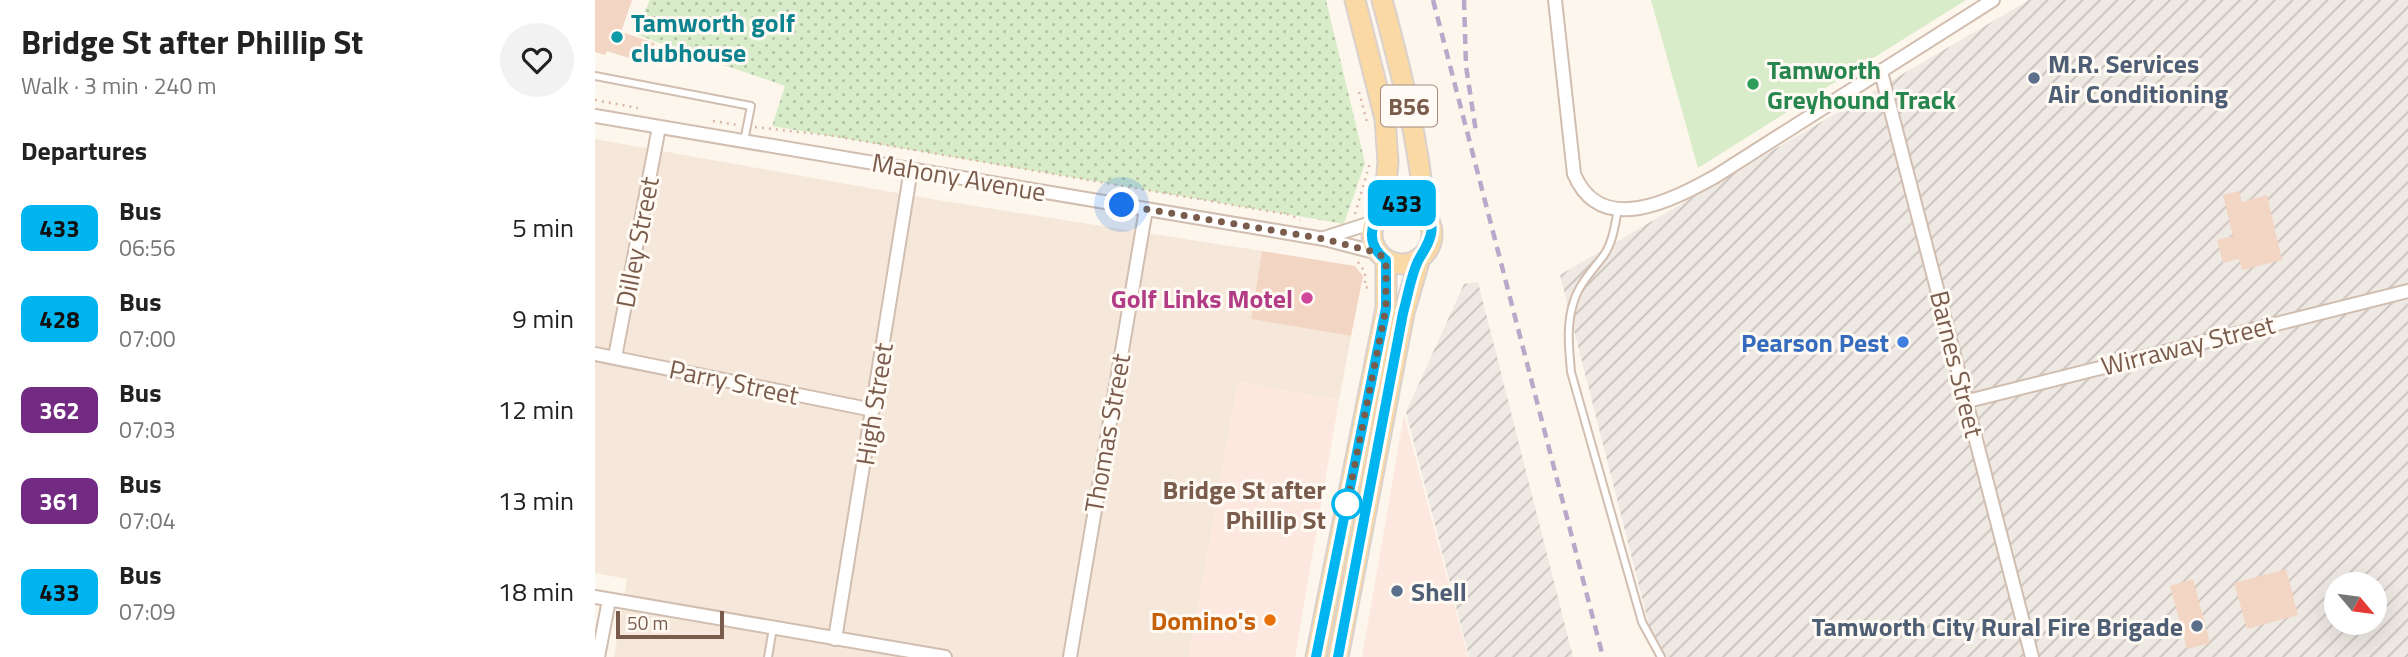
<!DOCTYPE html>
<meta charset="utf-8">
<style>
:root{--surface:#fff;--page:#f2f2f2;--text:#222;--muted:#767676}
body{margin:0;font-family:"Titillium Web",sans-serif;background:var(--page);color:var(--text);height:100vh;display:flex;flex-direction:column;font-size:26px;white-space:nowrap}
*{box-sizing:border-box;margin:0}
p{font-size:23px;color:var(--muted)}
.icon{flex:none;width:38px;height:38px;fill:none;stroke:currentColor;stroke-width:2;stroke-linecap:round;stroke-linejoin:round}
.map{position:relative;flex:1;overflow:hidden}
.sheet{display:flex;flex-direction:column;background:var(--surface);width:595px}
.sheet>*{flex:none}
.badge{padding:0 14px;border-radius:10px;font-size:24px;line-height:46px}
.needle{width:46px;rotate:119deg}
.tools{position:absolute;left:1729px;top:572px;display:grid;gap:14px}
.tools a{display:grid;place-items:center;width:63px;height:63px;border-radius:50%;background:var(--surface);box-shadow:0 7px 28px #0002;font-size:35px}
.scale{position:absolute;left:21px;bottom:18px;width:108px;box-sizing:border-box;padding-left:7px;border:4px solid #7a5c4d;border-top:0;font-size:19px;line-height:24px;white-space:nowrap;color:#7a5c4d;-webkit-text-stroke:5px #fffaf3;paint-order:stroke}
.you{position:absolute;width:35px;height:35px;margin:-18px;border:5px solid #fff;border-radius:50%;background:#1a73e8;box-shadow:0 0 0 10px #1a73e833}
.map>.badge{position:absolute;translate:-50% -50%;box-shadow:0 0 0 4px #fff}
h2{padding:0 21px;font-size:26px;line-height:63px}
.round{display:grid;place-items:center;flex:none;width:74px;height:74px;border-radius:37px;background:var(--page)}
.summary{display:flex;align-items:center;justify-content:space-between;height:119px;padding:0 21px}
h1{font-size:33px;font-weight:700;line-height:52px}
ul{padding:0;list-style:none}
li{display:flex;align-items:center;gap:21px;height:91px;padding:0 21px}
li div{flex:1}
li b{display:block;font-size:26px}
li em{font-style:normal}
li .badge{min-width:77px;font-weight:700;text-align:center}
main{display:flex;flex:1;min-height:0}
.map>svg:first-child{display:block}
.residential{fill:#f5e8da}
.commercial{fill:#fde8e0}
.industrial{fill:url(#industrial-furrows);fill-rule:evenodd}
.grass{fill:url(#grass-dots)}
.garden{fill:#d8ecc9}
.building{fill:#f3d5c3}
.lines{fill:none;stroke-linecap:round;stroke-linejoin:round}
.lane-casing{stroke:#d1beb0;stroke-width:10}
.street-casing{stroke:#d1beb0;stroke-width:16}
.primary-casing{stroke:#dad1cd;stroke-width:23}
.path{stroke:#d9b8a5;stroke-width:2.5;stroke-dasharray:2 5;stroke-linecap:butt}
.lane{stroke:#fff;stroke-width:6}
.street{stroke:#fff;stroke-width:12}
.primary{stroke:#fbd9a5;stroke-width:19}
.rail{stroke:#b9a8c9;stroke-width:4.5;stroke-dasharray:10 7;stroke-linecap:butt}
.line-casing{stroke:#fff;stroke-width:16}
.line{stroke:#00b5ef;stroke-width:10}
.walk{stroke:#7a5c4d;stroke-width:7;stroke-dasharray:0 12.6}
.culture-dot{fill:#0f9aa8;stroke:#fffaf3;stroke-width:2.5}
.service-dot{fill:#5c6f8a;stroke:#fffaf3;stroke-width:2.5}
.leisure-dot{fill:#2e9e5b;stroke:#fffaf3;stroke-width:2.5}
.hotel-dot{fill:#d1479c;stroke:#fffaf3;stroke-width:2.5}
.shop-dot{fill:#3f7fe0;stroke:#fffaf3;stroke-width:2.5}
.stop-dot{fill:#fff;stroke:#00b5ef;stroke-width:3.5}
.food-dot{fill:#e8710a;stroke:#fffaf3;stroke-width:2.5}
.labels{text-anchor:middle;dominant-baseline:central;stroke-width:6;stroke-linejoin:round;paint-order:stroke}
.shield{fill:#fffaf3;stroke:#a28b7f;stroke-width:2}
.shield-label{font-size:24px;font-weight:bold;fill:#7a5c4d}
.culture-label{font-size:26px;font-weight:bold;fill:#0d838f;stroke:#fffaf3;text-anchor:start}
.service-label{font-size:26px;font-weight:bold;fill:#4e5e75;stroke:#fffaf3;text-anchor:start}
.leisure-label{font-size:26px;font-weight:bold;fill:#27864d;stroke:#fffaf3;text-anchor:start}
.street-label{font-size:26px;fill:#7a5c4d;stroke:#fffaf3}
.hotel-label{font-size:26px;font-weight:bold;fill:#b23c85;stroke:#fffaf3;text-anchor:end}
.shop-label{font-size:26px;font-weight:bold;fill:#366cbe;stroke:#fffaf3;text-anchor:end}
.stop-label{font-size:26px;font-weight:bold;fill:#7a5c4d;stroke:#fffaf3;text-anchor:end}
.food-label{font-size:26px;font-weight:bold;fill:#c56008;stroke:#fffaf3;text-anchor:end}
</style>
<main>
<section class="sheet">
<div class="summary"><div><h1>Bridge St after Phillip St</h1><p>Walk · 3 min · 240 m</p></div><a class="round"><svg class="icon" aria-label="heart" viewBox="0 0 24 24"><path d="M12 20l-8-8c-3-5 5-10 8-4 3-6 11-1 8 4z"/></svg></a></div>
<h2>Departures</h2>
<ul>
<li><span class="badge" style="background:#00b5ef;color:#111">433</span><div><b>Bus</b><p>06:56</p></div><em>5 min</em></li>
<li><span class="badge" style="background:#00b5ef;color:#111">428</span><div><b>Bus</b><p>07:00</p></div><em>9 min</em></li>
<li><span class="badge" style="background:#732a82;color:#fff">362</span><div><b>Bus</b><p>07:03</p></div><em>12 min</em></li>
<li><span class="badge" style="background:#732a82;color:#fff">361</span><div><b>Bus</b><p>07:04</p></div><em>13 min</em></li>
<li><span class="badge" style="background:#00b5ef;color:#111">433</span><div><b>Bus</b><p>07:09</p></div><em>18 min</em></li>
</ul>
</section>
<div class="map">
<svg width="1813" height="657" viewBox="0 0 1813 657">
<defs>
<pattern id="industrial-furrows" width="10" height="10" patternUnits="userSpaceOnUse" patternTransform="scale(1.75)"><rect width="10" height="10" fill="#efe9e4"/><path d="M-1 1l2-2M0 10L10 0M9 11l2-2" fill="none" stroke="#c7c0bb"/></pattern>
<pattern id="grass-dots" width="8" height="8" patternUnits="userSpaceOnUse" patternTransform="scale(1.75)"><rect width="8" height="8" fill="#d8ecc9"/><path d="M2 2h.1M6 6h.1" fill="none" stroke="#b4c2a5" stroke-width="1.8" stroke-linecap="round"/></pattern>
</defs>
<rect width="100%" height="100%" fill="#fdf6ec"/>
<path class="residential" d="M0 139 342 200 667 251 656 319 756 336 744 400 643 382 594 657H19L32 579 0 573Z"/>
<g class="commercial">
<path d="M643 382 744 400 700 657H594Z"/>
<path d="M809 415 873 657H767Z"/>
</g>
<g class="industrial">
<path d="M1434 0H1813V657H1062L965 275ZM1741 584H1780V623H1741Z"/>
<path d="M883 282 978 657H874L811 412 869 284Z"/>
</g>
<path class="grass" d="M55 0H731L770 163 749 224 177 126 190 86 39 34Z"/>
<path class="garden" d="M1056 0H1371L1103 168Z"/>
<g class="building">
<path d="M0 0H37L26 32 60 43 53 64 12 51 10 55 0 52Z"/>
<path d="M1644 191 1647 202 1672 195 1687 260 1647 270 1644 259 1628 263 1622 240 1638 236 1628 195Z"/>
<path d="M667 251 760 266 768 276 756 336 656 319Z"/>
<path d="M1691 569 1703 615 1652 629 1639 583Z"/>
<path d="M1598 579 1615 643 1592 649 1575 586Z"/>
</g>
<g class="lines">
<defs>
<g id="lane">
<path d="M0 76 156 106 149 141"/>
<path d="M1023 209C1020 224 1018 242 1009 255 998 270 984 284 979 301 971 324 974 348 976 372L1047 622 1066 657"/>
<path d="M173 657 178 628"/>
</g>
<g id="street">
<path d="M960 0 979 174C1006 238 1078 200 1121 176L1398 0"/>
<path d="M1286 72 1437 657"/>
<path d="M0 116 729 239 783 253"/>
<path d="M729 238 779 222"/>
<path d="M0 354 278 410"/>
<path d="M20 357 64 127"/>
<path d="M1373 401 1813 291"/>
<path d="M0 597 350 657"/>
<path d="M240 639 316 169"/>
<path d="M3 657 14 600"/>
<path d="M475 657 551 209"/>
</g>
<g id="primary">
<path d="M760 0 790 119 793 162 789 209"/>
<path d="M787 0C806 71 824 141 830 214"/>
<circle cx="807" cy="234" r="30"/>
<path d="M721 657 791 308V260"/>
<path d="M743 657 809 313 825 258"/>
</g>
</defs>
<use href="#lane" class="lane-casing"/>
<use href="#street" class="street-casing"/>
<use href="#primary" class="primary-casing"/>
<g class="path">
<path d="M764 92 773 126"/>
<path d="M0 100 43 108"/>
<path d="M118 121 143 125"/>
<path d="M160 127 239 136 696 215 705 220"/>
<path d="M760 214 775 163"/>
<path d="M763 262 770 272V287L775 288"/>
</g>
<use href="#lane" class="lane"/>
<use href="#street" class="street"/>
<use href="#primary" class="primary"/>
<g class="rail">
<path d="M838 0 1008 657"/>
<path d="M869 0 871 66 881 132"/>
</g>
</g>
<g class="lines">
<defs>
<path id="line" d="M721 657 791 308V260C772 246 773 224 789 209 800 204 810 201 821 207 847 222 835 241 824 259 816 274 813 296 808 313L743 657"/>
</defs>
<use href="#line" class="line-casing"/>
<use href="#line" class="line"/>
<path class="walk" d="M527 205 729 239 783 253 791 260V308L752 504"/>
</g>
<circle class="culture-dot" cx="22" cy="37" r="7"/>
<g class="service-dot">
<circle cx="1439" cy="78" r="7"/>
<circle cx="802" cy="591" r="7"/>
<circle cx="1602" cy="626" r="7"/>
</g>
<circle class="leisure-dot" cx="1158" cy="84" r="7"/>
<circle class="hotel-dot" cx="712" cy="298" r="7"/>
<circle class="shop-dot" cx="1308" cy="342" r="7"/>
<circle class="stop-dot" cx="752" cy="504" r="14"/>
<circle class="food-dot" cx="675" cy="620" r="7"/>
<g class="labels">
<rect class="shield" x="786" y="85.5" width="56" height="41" rx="5"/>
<g class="shield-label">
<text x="814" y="106">B56</text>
</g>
<g class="culture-label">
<text x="36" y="22">Tamworth golf<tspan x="36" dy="30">clubhouse</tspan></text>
</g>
<g class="service-label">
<text x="1453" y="63">M.R. Services<tspan x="1453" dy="30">Air Conditioning</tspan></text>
<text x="816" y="591">Shell</text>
<text x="1588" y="626" text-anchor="end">Tamworth City Rural Fire Brigade</text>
</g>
<g class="leisure-label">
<text x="1172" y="69">Tamworth<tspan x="1172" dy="30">Greyhound Track</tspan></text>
</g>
<g class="street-label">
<text transform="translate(364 177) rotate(10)">Mahony Avenue</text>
<text transform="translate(42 242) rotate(-79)">Dilley Street</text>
<text transform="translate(1593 345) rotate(-14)">Wirraway Street</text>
<text transform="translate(1362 364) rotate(76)">Barnes Street</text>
<text transform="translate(139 382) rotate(12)">Parry Street</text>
<text transform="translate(279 404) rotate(-81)">High Street</text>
<text transform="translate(512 433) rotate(-80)">Thomas Street</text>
</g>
<g class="hotel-label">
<text x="698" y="298">Golf Links Motel</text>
</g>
<g class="shop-label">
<text x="1294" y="342">Pearson Pest</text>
</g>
<g class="stop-label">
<text x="731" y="489">Bridge St after<tspan x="731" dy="30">Phillip St</tspan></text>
</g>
<g class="food-label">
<text x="661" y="620">Domino's</text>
</g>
</g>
</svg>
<div class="tools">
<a><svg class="needle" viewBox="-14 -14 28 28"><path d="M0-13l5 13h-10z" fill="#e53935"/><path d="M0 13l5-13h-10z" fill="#767676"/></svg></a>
</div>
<div class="scale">50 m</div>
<div class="you" style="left:527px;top:205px"></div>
<b class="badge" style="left:807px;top:203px;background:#00b5ef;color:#111">433</b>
</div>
</main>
